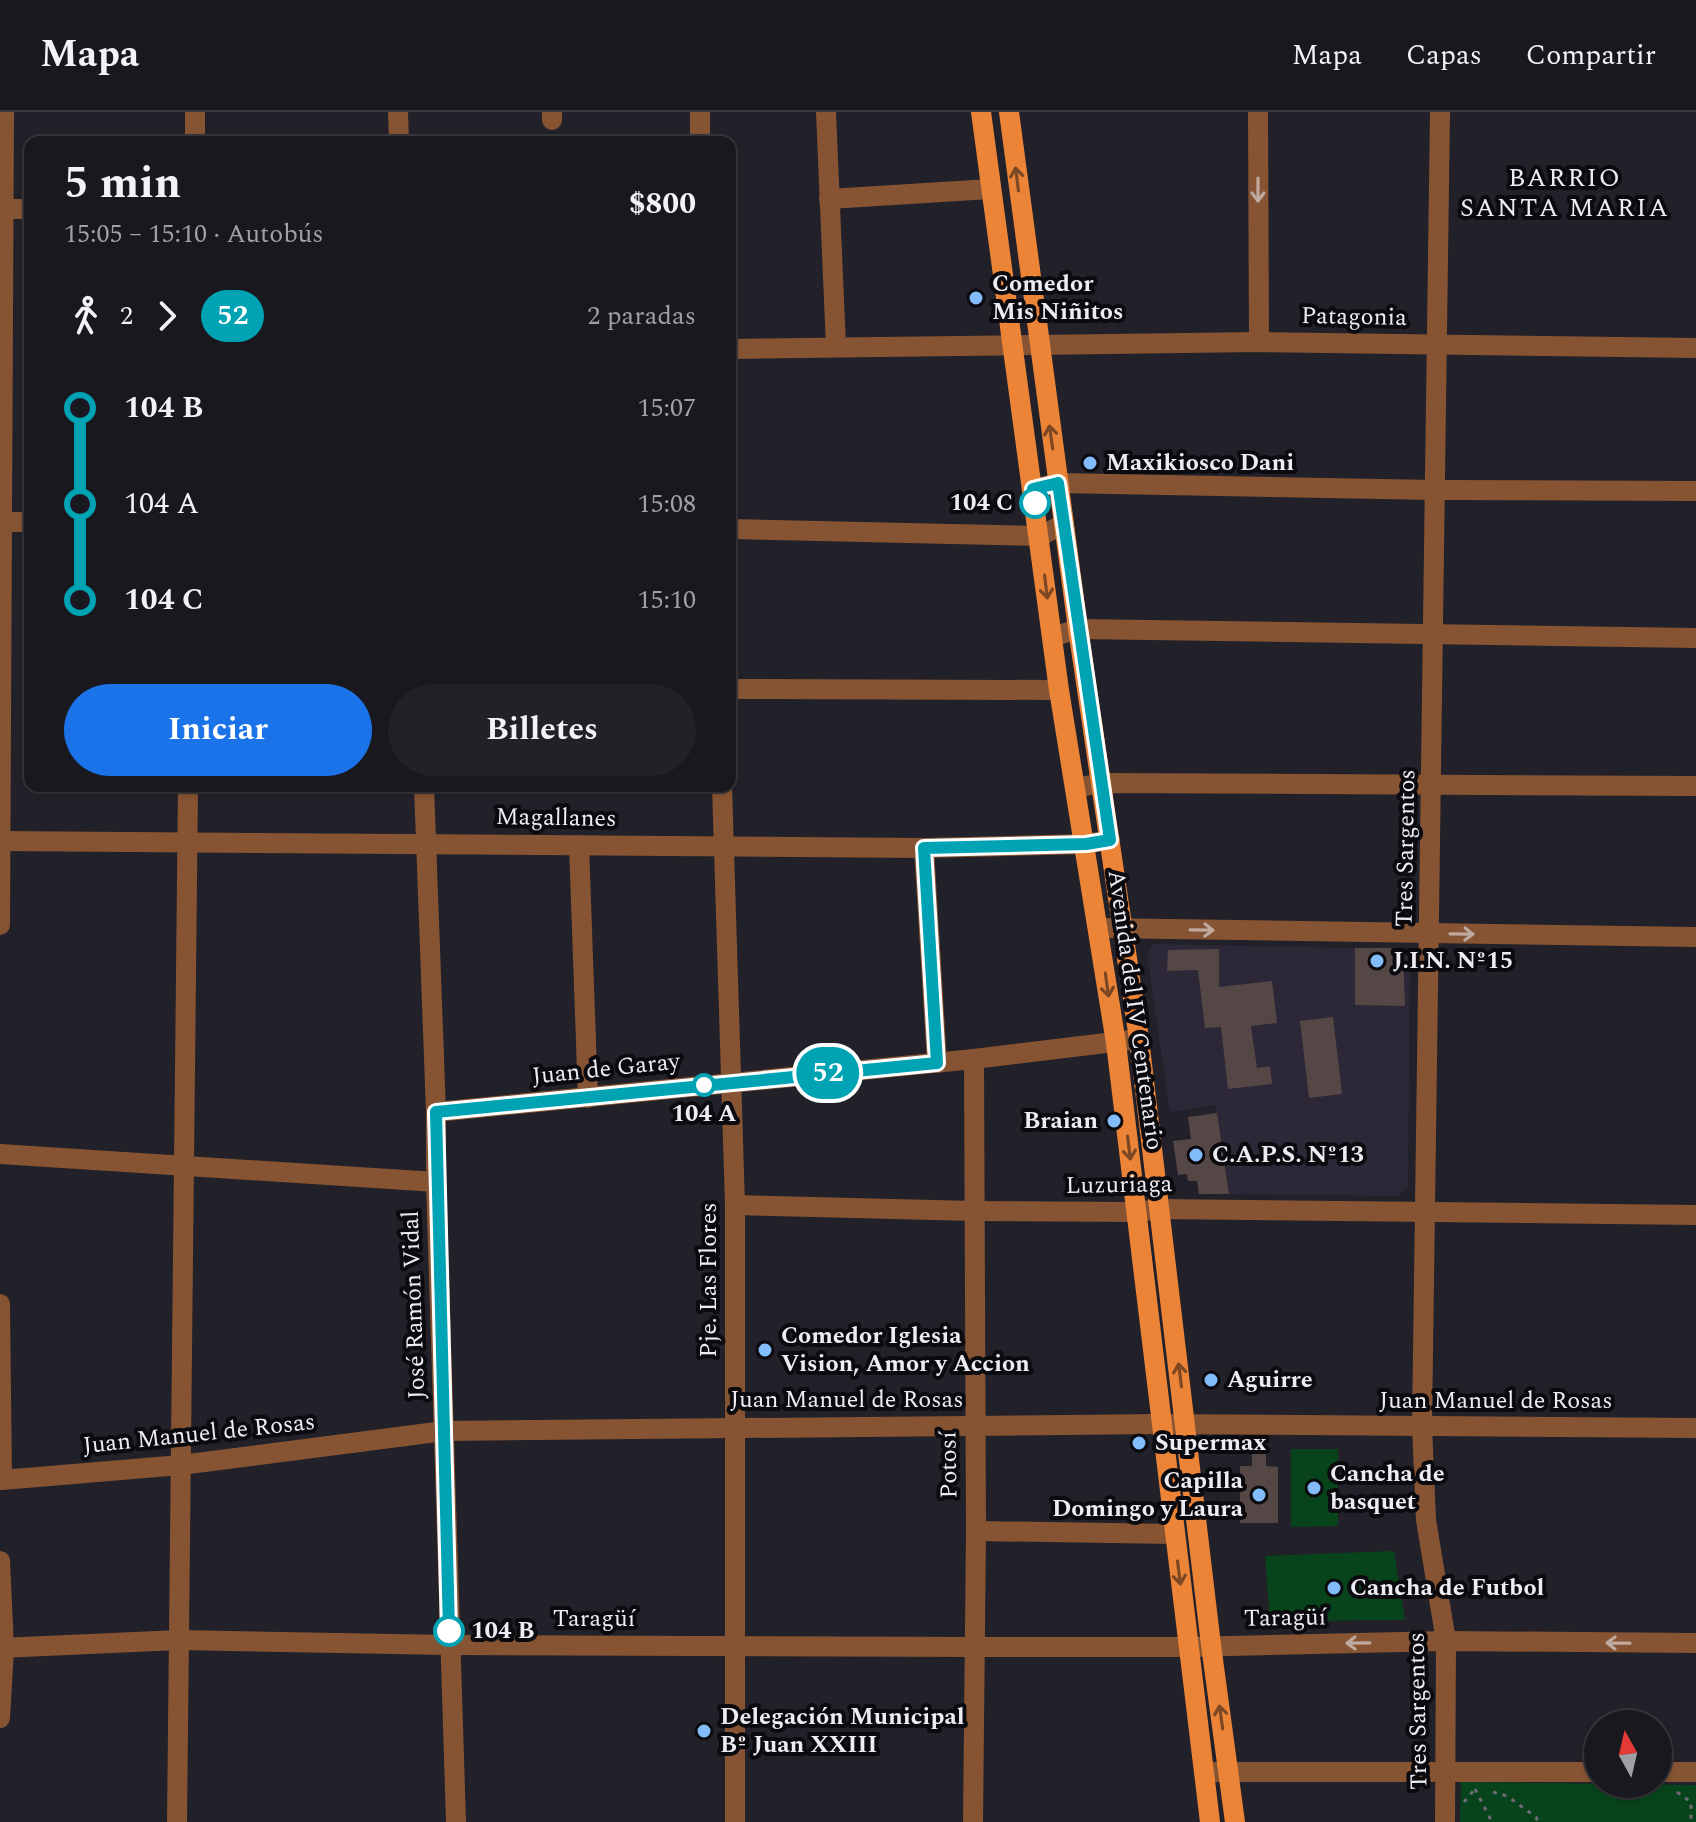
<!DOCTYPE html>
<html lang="es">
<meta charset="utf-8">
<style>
:root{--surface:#1a181f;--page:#232128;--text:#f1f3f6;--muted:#9fa0a4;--line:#38373d;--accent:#1a73e8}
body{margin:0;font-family:Spectral,serif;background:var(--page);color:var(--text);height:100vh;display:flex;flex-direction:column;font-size:30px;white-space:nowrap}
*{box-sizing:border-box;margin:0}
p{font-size:26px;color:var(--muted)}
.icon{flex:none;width:44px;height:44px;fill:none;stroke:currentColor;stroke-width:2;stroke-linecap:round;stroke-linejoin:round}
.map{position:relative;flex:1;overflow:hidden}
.sheet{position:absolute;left:24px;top:24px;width:712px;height:656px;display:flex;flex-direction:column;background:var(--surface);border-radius:16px;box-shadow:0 2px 6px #0004,0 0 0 2px var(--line)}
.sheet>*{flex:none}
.badge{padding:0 16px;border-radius:26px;font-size:28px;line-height:52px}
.needle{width:52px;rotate:352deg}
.tools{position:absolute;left:1584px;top:1598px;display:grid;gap:16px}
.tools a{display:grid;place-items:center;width:88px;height:88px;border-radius:50%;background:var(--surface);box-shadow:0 2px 6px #0004,0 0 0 2px var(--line);font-size:40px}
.map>.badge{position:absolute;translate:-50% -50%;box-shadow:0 0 0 4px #fff}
.legs{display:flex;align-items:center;gap:12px;height:88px;padding:0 40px;font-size:26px}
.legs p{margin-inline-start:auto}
.headline{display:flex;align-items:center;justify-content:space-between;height:136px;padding:0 40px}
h1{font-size:44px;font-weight:700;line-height:60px}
.cta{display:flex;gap:16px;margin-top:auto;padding:16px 40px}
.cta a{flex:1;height:92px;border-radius:48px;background:var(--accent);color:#fff;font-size:32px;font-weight:700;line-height:92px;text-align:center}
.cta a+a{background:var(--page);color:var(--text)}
ul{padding:0 40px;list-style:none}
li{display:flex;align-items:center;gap:28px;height:96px;font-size:30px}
li i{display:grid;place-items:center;width:12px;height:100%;margin:0 10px;background:currentColor}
li i::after{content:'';width:20px;height:20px;margin:-10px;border:6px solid;border-radius:50%;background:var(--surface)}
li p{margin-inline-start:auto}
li:first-child i{background:linear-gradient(#0000 50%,currentColor 0)}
li:last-child i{background:linear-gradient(currentColor 50%,#0000 0)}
header{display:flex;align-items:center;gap:48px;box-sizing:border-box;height:112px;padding:0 40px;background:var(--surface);border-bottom:2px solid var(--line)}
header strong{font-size:38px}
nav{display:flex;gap:44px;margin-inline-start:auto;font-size:28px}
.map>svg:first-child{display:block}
.built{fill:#2c2837}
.green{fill:#08441b}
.building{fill:#554745}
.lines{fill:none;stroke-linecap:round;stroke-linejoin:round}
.path{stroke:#6d6b73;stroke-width:3;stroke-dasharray:4 6;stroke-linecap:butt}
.minor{stroke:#865433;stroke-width:20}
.major{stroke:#ec8438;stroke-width:20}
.oneway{stroke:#7c4723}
.oneway2{stroke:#bfa89d}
.line-1-casing{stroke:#fff;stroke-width:18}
.line-1{stroke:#00a3b4;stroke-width:12}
.poi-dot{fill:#83bcfb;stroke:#0b0a0e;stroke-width:3}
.stop-1-dot{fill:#fff;stroke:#00a3b4;stroke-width:4}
.labels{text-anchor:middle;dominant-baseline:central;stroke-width:8;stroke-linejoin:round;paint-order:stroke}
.poi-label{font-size:24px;font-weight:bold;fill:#eeecf3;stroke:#0b0a0e;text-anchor:start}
.street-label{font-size:24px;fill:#eeecf3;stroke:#0b0a0e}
.stop-label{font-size:24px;font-weight:bold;fill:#eeecf3;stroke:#0b0a0e;text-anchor:end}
.neighbourhood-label{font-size:26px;letter-spacing:2px;fill:#eeecf3;stroke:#0b0a0e}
</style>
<header>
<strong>Mapa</strong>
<nav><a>Mapa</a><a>Capas</a><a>Compartir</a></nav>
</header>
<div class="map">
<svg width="1696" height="1710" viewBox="0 0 1696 1710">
<rect width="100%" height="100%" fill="#222029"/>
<path class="built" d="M1152 832 1403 837 1410 850 1408 1074 1398 1084 1229 1082 1215 993 1170 1000 1147 843Z"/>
<g class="green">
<path d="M1338 1337V1414L1291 1415V1337Z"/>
<path d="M1394 1439 1405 1508 1270 1509 1265 1444Z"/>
<path d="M1461 1670 1696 1673V1710H1460Z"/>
</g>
<g class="building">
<path d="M1355 836H1403L1405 894 1355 893Z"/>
<path d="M1219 837V875L1272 869 1277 911 1251 914 1257 956 1270 954 1272 972 1228 977 1221 915 1205 916 1198 858 1167 859 1168 838Z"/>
<path d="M1333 905 1342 982 1309 986 1300 909Z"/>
<path d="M1217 1001 1229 1082H1199L1197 1069H1188L1187 1062 1178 1063 1173 1029 1191 1027 1188 1005Z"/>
<path d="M1252 1341 1266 1342V1354L1278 1355V1411H1240V1354H1252Z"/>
</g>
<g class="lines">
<g class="path">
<path d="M1475 1677 1492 1710"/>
<path d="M1605 1677 1650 1678"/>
<path d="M1493 1680 1507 1684 1536 1705 1538 1710"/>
<path d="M1677 1680 1691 1690V1710"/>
<path d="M1464 1690 1474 1678"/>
</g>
<g class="minor">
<path d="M195 0V30"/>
<path d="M398 0 399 30"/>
<path d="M552 0V8"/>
<path d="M700 0V30"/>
<path d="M826 0 836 235"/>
<path d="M1258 0 1259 230"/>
<path d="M1440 0 1422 1314 1426 1408 1446 1529 1445 1710"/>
<path d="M829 87 990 77"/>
<path d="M0 97H30"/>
<path d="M730 237 1259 230 1696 236"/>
<path d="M1033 377 1058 371 1436 378 1696 379"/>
<path d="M0 410H30"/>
<path d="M730 417 1040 424 1064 412"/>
<path d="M1052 525 1078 517 1696 526"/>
<path d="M730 577 1059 578"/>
<path d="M424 674 436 1000V1070L456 1710"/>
<path d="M722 674 735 1093V1710"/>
<path d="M1076 676 1101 671 1696 674"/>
<path d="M0 729 924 736 1086 732 1110 728"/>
<path d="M579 733 588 986"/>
<path d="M924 736 937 951"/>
<path d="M0 813 4 0"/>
<path d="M1099 816 1696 825"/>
<path d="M436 1000 974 947 1139 927"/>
<path d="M0 1042 436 1070"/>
<path d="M735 1093 975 1099 1137 1100 1159 1097 1696 1103"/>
<path d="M0 1192 2 1368 181 1353 444 1319 1160 1312 1696 1316"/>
<path d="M976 1419 1174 1422"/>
<path d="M0 1536 179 1528 449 1533 974 1535H1188L1446 1529 1696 1531"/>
<path d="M0 1606 4 1536 0 1449"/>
<path d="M1204 1660H1598"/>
<path d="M1658 1660H1696"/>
<path d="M177 1710 188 674"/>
<path d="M973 1710 976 1419 974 947"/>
</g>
<g class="major">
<path d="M981 0 1059 578 1116 931 1210 1710"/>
<path d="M1009 0 1078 517 1139 927 1211 1533 1235 1710"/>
</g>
</g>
<defs><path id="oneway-shaft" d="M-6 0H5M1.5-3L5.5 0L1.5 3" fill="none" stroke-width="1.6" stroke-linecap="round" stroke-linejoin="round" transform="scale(2)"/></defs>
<g class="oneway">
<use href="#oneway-shaft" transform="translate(1017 67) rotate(-97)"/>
<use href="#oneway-shaft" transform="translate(1051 325) rotate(-98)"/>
<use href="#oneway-shaft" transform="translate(1046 475) rotate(83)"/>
<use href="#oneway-shaft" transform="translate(1107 873) rotate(82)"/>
<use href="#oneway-shaft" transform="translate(1129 1036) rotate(83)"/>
<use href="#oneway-shaft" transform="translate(1180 1263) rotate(-97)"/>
<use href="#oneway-shaft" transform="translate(1179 1461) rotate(83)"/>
<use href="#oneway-shaft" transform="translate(1221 1605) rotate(-98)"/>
</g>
<g class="oneway2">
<use href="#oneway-shaft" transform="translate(1258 78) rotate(90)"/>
<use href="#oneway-shaft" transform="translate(1202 818) rotate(1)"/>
<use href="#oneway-shaft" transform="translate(1462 822) rotate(1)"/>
<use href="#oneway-shaft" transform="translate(1358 1531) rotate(179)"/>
<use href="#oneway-shaft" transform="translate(1618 1531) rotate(-179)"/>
</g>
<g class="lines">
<defs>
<path id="line-1" d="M449 1519 436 1000 937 951 924 736 1086 732 1110 728 1058 371 1033 377 1035 391"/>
</defs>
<use href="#line-1" class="line-1-casing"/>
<use href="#line-1" class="line-1"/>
</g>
<g class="poi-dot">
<circle cx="976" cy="186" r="8"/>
<circle cx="1090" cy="351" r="8"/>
<circle cx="1377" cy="849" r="8"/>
<circle cx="1114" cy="1009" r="8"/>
<circle cx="1196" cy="1043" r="8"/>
<circle cx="765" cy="1238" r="8"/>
<circle cx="1211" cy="1268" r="8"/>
<circle cx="1139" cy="1331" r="8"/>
<circle cx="1314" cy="1376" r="8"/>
<circle cx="1259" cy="1383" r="8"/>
<circle cx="1334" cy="1476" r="8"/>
<circle cx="704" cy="1619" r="8"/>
</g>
<g class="stop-1-dot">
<circle cx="1035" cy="391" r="14"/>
<circle cx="704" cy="973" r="10"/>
<circle cx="449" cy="1519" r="14"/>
</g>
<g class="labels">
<g class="poi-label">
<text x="992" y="172">Comedor<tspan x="992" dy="28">Mis Niñitos</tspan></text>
<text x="1106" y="351">Maxikiosco Dani</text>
<text x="1393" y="849">J.I.N. Nº15</text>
<text x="1098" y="1009" text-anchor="end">Braian</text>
<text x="1212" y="1043">C.A.P.S. Nº13</text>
<text x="781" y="1224">Comedor Iglesia<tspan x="781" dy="28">Vision, Amor y Accion</tspan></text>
<text x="1227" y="1268">Aguirre</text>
<text x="1155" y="1331">Supermax</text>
<text x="1330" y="1362">Cancha de<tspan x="1330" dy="28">basquet</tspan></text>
<text x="1243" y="1369" text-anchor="end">Capilla<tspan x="1243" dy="28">Domingo y Laura</tspan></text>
<text x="1350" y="1476">Cancha de Futbol</text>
<text x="720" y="1605">Delegación Municipal<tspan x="720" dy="28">Bº Juan XXIII</tspan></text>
</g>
<g class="street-label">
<text transform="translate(1354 205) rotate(1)">Patagonia</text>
<text transform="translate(556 706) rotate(1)">Magallanes</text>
<text transform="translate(1406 736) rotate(-89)">Tres Sargentos</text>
<text transform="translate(1135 898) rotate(82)">Avenida del IV Centenario</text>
<text transform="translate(606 957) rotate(-6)">Juan de Garay</text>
<text transform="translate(1119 1073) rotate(-1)">Luzuriaga</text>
<text transform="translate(709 1168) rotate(-90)">Pje. Las Flores</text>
<text transform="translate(414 1193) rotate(-92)">José Ramón Vidal</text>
<text x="847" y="1288">Juan Manuel de Rosas</text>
<text x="1496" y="1289">Juan Manuel de Rosas</text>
<text transform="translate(199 1322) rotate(-6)">Juan Manuel de Rosas</text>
<text transform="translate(949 1353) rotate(-91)">Potosí</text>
<text transform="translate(1285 1506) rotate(-1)">Taragüí</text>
<text x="594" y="1507">Taragüí</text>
<text transform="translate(1418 1599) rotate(-91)">Tres Sargentos</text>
</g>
<g class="stop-label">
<text x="1013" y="391">104 C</text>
<text x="704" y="1002" text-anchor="middle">104 A</text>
<text x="471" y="1519" text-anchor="start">104 B</text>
</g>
<g class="neighbourhood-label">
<text x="1565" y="66">BARRIO<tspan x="1565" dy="30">SANTA MARIA</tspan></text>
</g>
</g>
</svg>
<div class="tools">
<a><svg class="needle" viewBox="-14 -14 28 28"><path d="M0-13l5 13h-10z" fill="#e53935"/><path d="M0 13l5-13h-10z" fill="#9fa0a4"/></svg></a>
</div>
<b class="badge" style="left:828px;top:961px;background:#00a3b4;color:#fff">52</b>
<section class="sheet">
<div class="headline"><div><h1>5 min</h1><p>15:05 – 15:10 · Autobús</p></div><b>$800</b></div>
<div class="legs"><svg class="icon" aria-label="walk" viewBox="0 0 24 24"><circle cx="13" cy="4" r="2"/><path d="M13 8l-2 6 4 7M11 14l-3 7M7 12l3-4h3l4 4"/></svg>2<svg class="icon" aria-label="forward" viewBox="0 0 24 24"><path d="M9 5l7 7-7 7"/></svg><b class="badge" style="background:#00a3b4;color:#fff">52</b><p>2 paradas</p></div>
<ul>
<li><i style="color:#00a3b4"></i><b>104 B</b><p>15:07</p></li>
<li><i style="color:#00a3b4"></i><span>104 A</span><p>15:08</p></li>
<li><i style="color:#00a3b4"></i><b>104 C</b><p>15:10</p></li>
</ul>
<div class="cta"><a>Iniciar</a><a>Billetes</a></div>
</section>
</div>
